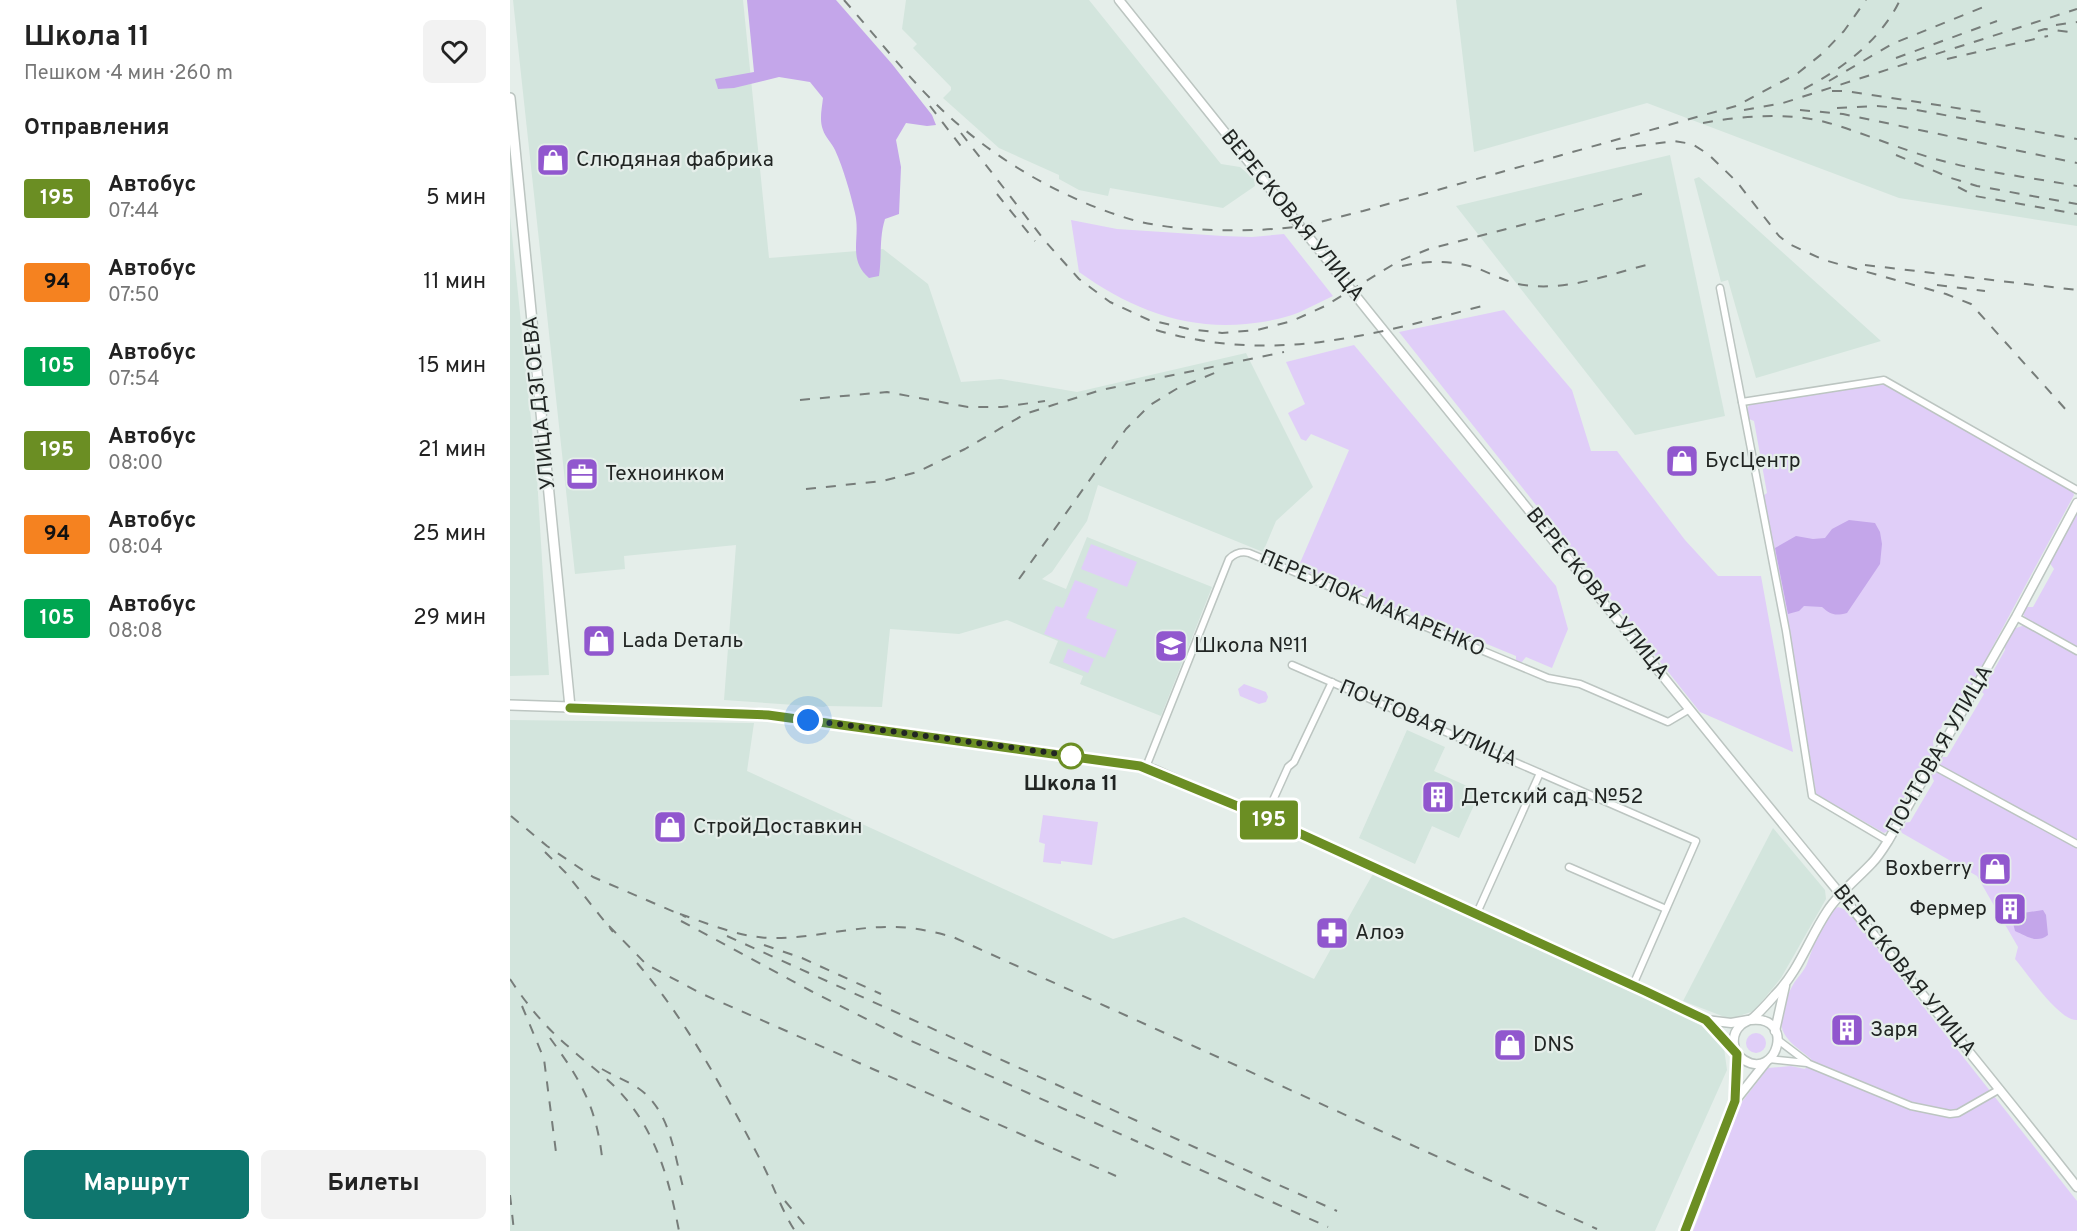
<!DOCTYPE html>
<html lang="ru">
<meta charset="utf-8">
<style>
:root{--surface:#fff;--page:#f2f2f2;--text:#222;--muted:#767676;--accent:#0f766e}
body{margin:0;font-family:Overpass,sans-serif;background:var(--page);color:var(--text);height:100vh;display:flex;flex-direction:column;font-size:22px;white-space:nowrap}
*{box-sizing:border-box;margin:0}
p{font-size:20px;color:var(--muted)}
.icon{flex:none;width:33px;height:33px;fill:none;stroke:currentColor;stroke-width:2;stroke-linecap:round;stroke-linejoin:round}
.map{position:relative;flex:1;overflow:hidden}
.panel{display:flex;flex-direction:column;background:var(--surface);width:510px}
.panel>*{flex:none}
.badge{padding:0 12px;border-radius:4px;font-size:21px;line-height:39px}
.you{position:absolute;width:30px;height:30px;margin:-15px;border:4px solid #fff;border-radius:50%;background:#1a73e8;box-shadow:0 0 0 9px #1a73e833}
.map>.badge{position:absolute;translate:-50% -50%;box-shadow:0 0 0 3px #fff}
h2{padding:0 24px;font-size:22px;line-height:54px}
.round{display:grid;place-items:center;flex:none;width:63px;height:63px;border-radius:9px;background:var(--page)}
.summary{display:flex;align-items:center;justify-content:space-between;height:102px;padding:0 24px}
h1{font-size:28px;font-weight:700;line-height:45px}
.action{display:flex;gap:12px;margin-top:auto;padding:12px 24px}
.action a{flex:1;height:69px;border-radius:9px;background:var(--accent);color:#fff;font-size:24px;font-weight:700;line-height:69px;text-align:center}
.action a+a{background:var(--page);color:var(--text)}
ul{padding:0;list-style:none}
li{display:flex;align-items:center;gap:18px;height:84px;padding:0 24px}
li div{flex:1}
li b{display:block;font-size:22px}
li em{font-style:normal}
li .badge{min-width:66px;font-weight:700;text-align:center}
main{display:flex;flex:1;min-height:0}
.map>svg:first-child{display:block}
.built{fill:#d3e5dd}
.green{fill:#e0cef8}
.forest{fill:#c4a6ea}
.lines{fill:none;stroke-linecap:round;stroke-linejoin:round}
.minor-casing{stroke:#bcc5c1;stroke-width:9}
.tertiary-casing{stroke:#bcc5c1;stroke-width:11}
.secondary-casing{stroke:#bcc5c1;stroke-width:12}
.minor{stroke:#fff;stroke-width:6}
.tertiary{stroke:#fff;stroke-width:8}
.secondary{stroke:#fff;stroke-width:9}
.rail{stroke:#777d7a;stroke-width:2;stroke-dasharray:10 10;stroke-linecap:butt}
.line-casing{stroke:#fff;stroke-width:14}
.line{stroke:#6b8e23;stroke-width:9}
.walk{stroke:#212523;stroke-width:6;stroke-dasharray:0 10.8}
.stop-dot{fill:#fff;stroke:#6b8e23;stroke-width:3}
.labels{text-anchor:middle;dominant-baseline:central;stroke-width:4.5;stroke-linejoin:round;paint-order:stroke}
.poi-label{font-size:21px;fill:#212523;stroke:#e5eeea;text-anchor:start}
.street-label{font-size:21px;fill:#212523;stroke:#e5eeea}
.stop-label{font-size:21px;font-weight:bold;fill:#212523;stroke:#e5eeea}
</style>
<main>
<section class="panel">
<div class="summary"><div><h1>Школа 11</h1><p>Пешком · 4 мин · 260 m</p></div><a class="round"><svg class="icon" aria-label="heart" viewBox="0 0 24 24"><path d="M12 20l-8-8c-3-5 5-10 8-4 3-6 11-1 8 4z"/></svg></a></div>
<h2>Отправления</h2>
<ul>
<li><span class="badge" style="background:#6b8e23;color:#fff">195</span><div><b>Автобус</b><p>07:44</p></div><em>5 мин</em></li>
<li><span class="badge" style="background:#f58220;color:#111">94</span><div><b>Автобус</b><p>07:50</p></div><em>11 мин</em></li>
<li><span class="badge" style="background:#00a651;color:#fff">105</span><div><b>Автобус</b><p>07:54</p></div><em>15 мин</em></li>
<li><span class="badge" style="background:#6b8e23;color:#fff">195</span><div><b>Автобус</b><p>08:00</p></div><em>21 мин</em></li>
<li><span class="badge" style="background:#f58220;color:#111">94</span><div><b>Автобус</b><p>08:04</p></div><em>25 мин</em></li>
<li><span class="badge" style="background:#00a651;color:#fff">105</span><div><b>Автобус</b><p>08:08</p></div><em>29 мин</em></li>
</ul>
<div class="action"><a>Маршрут</a><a>Билеты</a></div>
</section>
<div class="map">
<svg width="1567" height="1231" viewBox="0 0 1567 1231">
<rect width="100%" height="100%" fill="#e5eeea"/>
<g class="built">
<path d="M3 0H233L259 258 373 249 418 284 451 382 491 379 567 392 736 353 803 487 766 521 753 552 588 485 577 521 542 572 532 579 556 589 577 537 702 587 651 716 570 684 573 676 539 663 548 641 497 620 449 634 380 629 372 707 316 706 314 707 214 700 226 545 114 556 115 569 65 574Z"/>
<path d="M396 0H579L711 164 730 167 744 179 745 186 713 208 600 188 598 196 569 190 549 179V175L489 148 433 98 441 90V87L403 48 407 44 392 29Z"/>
<path d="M946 0H1567V226L1389 198 1137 103 964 152Z"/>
<path d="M1160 155 1215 416 1125 435 946 206Z"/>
<path d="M1189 177 1371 341 1246 378 1218 280 1211 282 1184 179Z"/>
<path d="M0 216 27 477 39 675 0 676Z"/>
<path d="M0 720 244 723 237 771 603 939 674 917 804 979 864 872 1199 1027 1214 1048 1217 1070 1145 1231H0Z"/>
<path d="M897 730 935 747 924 771 970 792 949 838 922 826 905 864 849 838Z"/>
<path d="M1263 828 1315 890 1316 899 1271 978 1244 1011 1220 1019 1173 1001Z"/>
</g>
<g class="green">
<path d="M561 220 607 229 713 236 742 237 774 234 823 296C812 301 801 307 790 312 773 319 754 322 736 324 674 330 619 308 569 272Z"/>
<path d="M994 310 1062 390 1081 451H1107L1175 540 1208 576H1251L1283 752 1190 712 889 332Z"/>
<path d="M844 345 1046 586 1058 629 1042 668 1016 657 1011 663 1006 661V656L972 642 968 645 931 629 932 624 888 606 884 609 852 595 851 590 824 578 820 581 793 570 790 563 839 450 801 434 796 441 791 439 778 413 795 404 776 362Z"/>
<path d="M1374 383 1563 492 1564 495 1454 700 1447 702 1423 741 1424 751 1420 757 1417 756 1392 801 1395 804 1380 830 1374 833 1306 794 1279 630 1253 496 1257 493 1244 421 1239 419 1237 409 1240 404Z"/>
<path d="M1567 510V1020C1549 1021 1517 973 1505 959L1508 947 1467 876 1392 833 1390 829 1393 823 1400 822 1424 781 1421 775 1431 757H1437L1474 694 1469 689 1475 678 1480 677 1495 650V643L1503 629 1512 626 1516 619 1513 614 1515 607H1523L1544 569 1539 562Z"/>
<path d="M581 544 627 562 617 587 571 569Z"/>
<path d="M565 580 588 589 576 618 607 630 595 658 534 634 546 606 553 608Z"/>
<path d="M558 649 584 659 578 673 553 662Z"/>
<path d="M734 684 756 692 758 697 756 702 749 704 730 696 728 689Z"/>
<path d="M533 815 588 822 582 865 551 861V864L533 862 535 844 529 842Z"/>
<path d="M1328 907 1337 910 1567 1201V1231H1183L1197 1195V1183L1231 1103 1258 1068 1281 1066 1295 1069 1301 1059C1292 1051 1275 1041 1272 1028 1268 1015 1277 995 1284 983 1288 977 1294 971 1297 964 1303 948 1313 915 1328 907Z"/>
<circle cx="1246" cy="1043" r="10"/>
</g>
<g class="forest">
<path d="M237 0H326L382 64 422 115 426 125 417 126 396 123 386 140 391 167 389 214 375 219C369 238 372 256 369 276L359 278C337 259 351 238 345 213 340 192 334 170 325 150 322 143 315 137 313 130 309 120 312 108 313 98L300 82 269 77 224 88 208 89 205 79 244 72Z"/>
<path d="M1339 520 1365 523 1370 532 1372 544 1370 564 1337 613C1325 616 1321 615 1312 607L1294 606 1289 611 1278 614 1265 548 1286 536 1303 539 1315 538 1322 529Z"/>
<path d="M1533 910 1536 915 1538 935C1526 944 1517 936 1505 931L1503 923 1509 919 1513 913Z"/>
</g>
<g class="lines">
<defs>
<g id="minor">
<path d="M1210 288 1276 631 1302 796 1378 841"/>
<path d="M1232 402 1374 380 1567 490"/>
<path d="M1506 617 1567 651"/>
<path d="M782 665 1186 841 1123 985"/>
<path d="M1422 765 1567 844"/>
<path d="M636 767 719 559C725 553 731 551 739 553L1038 678 1070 684 1158 722 1180 709"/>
<path d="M755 818 778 767 784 762 822 682"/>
<path d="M1059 867 1156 909"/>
<path d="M967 913 1030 773"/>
<path d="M1268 1040 1297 1062"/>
<path d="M1259 1059 1297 1063 1401 1106 1440 1114 1448 1113 1490 1089"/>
</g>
<g id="tertiary">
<path d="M609 0C810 251 1011 503 1214 752 1332 897 1452 1040 1567 1187"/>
<path d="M60 707 243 713 274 716 620 764 643 769 982 920 1196 1020 1221 1023 1238 1020"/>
<path d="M1241 1020C1286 1015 1267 1081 1234 1060 1222 1052 1220 1035 1231 1025 1234 1022 1239 1021 1243 1018 1251 1011 1258 1003 1265 995 1289 971 1299 938 1318 910 1330 892 1347 879 1362 863 1368 857 1373 849 1378 841L1506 617 1567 503"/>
<path d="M1265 1031 1275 986"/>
<path d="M1225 1101 1256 1062"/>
<path d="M1175 1231 1225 1101 1227 1054 1196 1020"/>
</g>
<path id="secondary" d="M0 98 60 707 0 705"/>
</defs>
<use href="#minor" class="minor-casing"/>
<use href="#tertiary" class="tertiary-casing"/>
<use href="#secondary" class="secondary-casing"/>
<use href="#minor" class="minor"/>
<use href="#tertiary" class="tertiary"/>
<use href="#secondary" class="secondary"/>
<g class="rail">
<path d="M334 0C373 44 409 93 455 130 503 170 562 202 623 220 666 232 746 233 791 226 812 222 832 216 853 211L1226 106 1288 73 1313 53 1334 31 1356 0"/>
<path d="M1546 25 1567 22"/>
<path d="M1528 31 1535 29 1567 33"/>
<path d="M1386 58 1487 21"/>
<path d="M1437 59 1538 36"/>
<path d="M1319 81 1382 44 1481 4"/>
<path d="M1294 89C1332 69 1371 40 1390 0"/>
<path d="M1322 91H1336L1479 113"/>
<path d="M420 106 453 149"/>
<path d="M1327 108 1367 106 1401 109 1567 139"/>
<path d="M1234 110 1273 103 1567 9"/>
<path d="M1290 110 1333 114 1567 163"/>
<path d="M1193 123C1233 116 1275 112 1315 122 1356 133 1395 152 1437 162 1479 173 1524 178 1567 186"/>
<path d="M451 133 535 241 569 279 600 302 639 320 679 329 712 333 747 330 782 321 815 306 889 261 919 249 1139 192"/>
<path d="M1106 149 1164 141 1182 144 1198 154 1227 182 1269 236 1279 244 1314 260 1436 294 1461 304 1558 412"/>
<path d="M1386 155 1441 178 1467 186 1567 204"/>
<path d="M1448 187 1465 196 1567 214"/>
<path d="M487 194 525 241"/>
<path d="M1355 265 1567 290"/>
<path d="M892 266C918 260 944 260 969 269 982 274 995 281 1008 284 1053 293 1097 275 1140 264"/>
<path d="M1427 285 1475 291"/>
<path d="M646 330C761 364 860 336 972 306"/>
<path d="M290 400 377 392 458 407H492L535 401"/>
<path d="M296 489 373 481 407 472 455 449 515 414 543 405 591 390 774 352"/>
<path d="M509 579 616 429 640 405 668 388 707 372"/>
<path d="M1 816 37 846 83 877 176 917"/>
<path d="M35 852 56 873 103 932"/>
<path d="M170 914C199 924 229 937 260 938 301 939 342 926 384 927 404 927 424 932 443 937L1087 1229"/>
<path d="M171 921 301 991 388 1035 628 1142"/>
<path d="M99 926 136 964 190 993 606 1176"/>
<path d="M217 936 636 1125"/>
<path d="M254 945 292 958 371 994"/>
<path d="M127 963C179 1023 216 1095 253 1165 264 1187 272 1211 285 1231"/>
<path d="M0 979C17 1005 36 1028 60 1048 75 1062 94 1075 108 1090 146 1130 159 1179 169 1231"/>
<path d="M12 1006 34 1059 47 1160"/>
<path d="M40 1038C70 1079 86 1106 92 1157"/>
<path d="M92 1069C104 1076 117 1081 128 1088 160 1110 164 1153 173 1187"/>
<path d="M642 1128 827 1211"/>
<path d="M635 1145 818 1227"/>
<path d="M0 1195 4 1231"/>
<path d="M275 1201 300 1231"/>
</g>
</g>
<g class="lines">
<defs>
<path id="line" d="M60 708 258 715 630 766 749 815 1135 991 1196 1020 1227 1054 1225 1101 1175 1231"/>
</defs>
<use href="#line" class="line-casing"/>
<use href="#line" class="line"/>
<path class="walk" d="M298 720 564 756H561"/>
</g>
<defs>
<symbol id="shop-square" viewBox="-11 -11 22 22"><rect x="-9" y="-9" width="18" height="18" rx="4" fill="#9157ce" stroke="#e5eeea"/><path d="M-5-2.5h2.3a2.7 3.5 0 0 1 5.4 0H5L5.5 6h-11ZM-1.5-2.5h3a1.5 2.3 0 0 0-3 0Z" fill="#fff"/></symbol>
<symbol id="office-square" viewBox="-11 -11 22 22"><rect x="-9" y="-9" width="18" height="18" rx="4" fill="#9157ce" stroke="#e5eeea"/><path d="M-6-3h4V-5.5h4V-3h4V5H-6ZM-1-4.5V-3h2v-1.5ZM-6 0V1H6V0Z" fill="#fff"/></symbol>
<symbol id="school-square" viewBox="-11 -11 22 22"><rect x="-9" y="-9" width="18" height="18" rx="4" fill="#9157ce" stroke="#e5eeea"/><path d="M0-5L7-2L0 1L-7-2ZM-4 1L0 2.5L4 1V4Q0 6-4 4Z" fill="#fff"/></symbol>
<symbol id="building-square" viewBox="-11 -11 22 22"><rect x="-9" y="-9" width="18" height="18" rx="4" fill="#9157ce" stroke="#e5eeea"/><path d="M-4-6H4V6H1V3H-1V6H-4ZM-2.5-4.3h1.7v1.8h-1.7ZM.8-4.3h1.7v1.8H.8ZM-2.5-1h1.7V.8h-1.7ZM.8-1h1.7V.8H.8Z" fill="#fff"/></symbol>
<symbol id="pharmacy-square" viewBox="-11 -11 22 22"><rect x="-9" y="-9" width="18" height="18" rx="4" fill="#9157ce" stroke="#e5eeea"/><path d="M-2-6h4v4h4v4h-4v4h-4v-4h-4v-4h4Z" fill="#fff"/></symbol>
</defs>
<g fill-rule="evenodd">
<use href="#shop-square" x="24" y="141" width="38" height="38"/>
<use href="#shop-square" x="1153" y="442" width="38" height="38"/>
<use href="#office-square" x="53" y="455" width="38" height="38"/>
<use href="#shop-square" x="70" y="622" width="38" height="38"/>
<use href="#school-square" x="642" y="627" width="38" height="38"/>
<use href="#building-square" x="909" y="778" width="38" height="38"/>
<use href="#shop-square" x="141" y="808" width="38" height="38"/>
<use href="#shop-square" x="1466" y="850" width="38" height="38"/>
<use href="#building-square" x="1481" y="890" width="38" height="38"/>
<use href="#pharmacy-square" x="803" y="914" width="38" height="38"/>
<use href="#building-square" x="1318" y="1011" width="38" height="38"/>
<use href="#shop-square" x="981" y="1026" width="38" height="38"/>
</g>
<circle class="stop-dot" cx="561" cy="756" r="12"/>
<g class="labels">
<g class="poi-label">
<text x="66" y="160">Слюдяная фабрика</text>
<text x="1195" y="461">БусЦентр</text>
<text x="95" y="474">Техноинком</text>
<text x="112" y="641">Lada Dеталь</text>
<text x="684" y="646">Школа №11</text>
<text x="951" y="797">Детский сад №52</text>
<text x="183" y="827">СтройДоставкин</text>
<text x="1462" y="869" text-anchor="end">Boxberry</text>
<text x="1477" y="909" text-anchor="end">Фермер</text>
<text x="845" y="933">Алоэ</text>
<text x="1360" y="1030">Заря</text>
<text x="1023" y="1045">DNS</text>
</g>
<g class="street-label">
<text transform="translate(782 216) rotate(51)">ВЕРЕСКОВАЯ УЛИЦА</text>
<text transform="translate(30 403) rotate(-96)">УЛИЦА ДЗГОЕВА</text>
<text transform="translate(1087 594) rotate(51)">ВЕРЕСКОВАЯ УЛИЦА</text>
<text transform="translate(862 604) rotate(23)">ПЕРЕУЛОК МАКАРЕНКО</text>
<text transform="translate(918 724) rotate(23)">ПОЧТОВАЯ УЛИЦА</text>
<text transform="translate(1430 750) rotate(-60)">ПОЧТОВАЯ УЛИЦА</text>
<text transform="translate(1394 971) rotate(51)">ВЕРЕСКОВАЯ УЛИЦА</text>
</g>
<g class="stop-label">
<text x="561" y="784">Школа 11</text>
</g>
</g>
</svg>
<div class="you" style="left:298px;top:720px"></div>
<b class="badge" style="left:759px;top:820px;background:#6b8e23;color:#fff">195</b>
</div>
</main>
